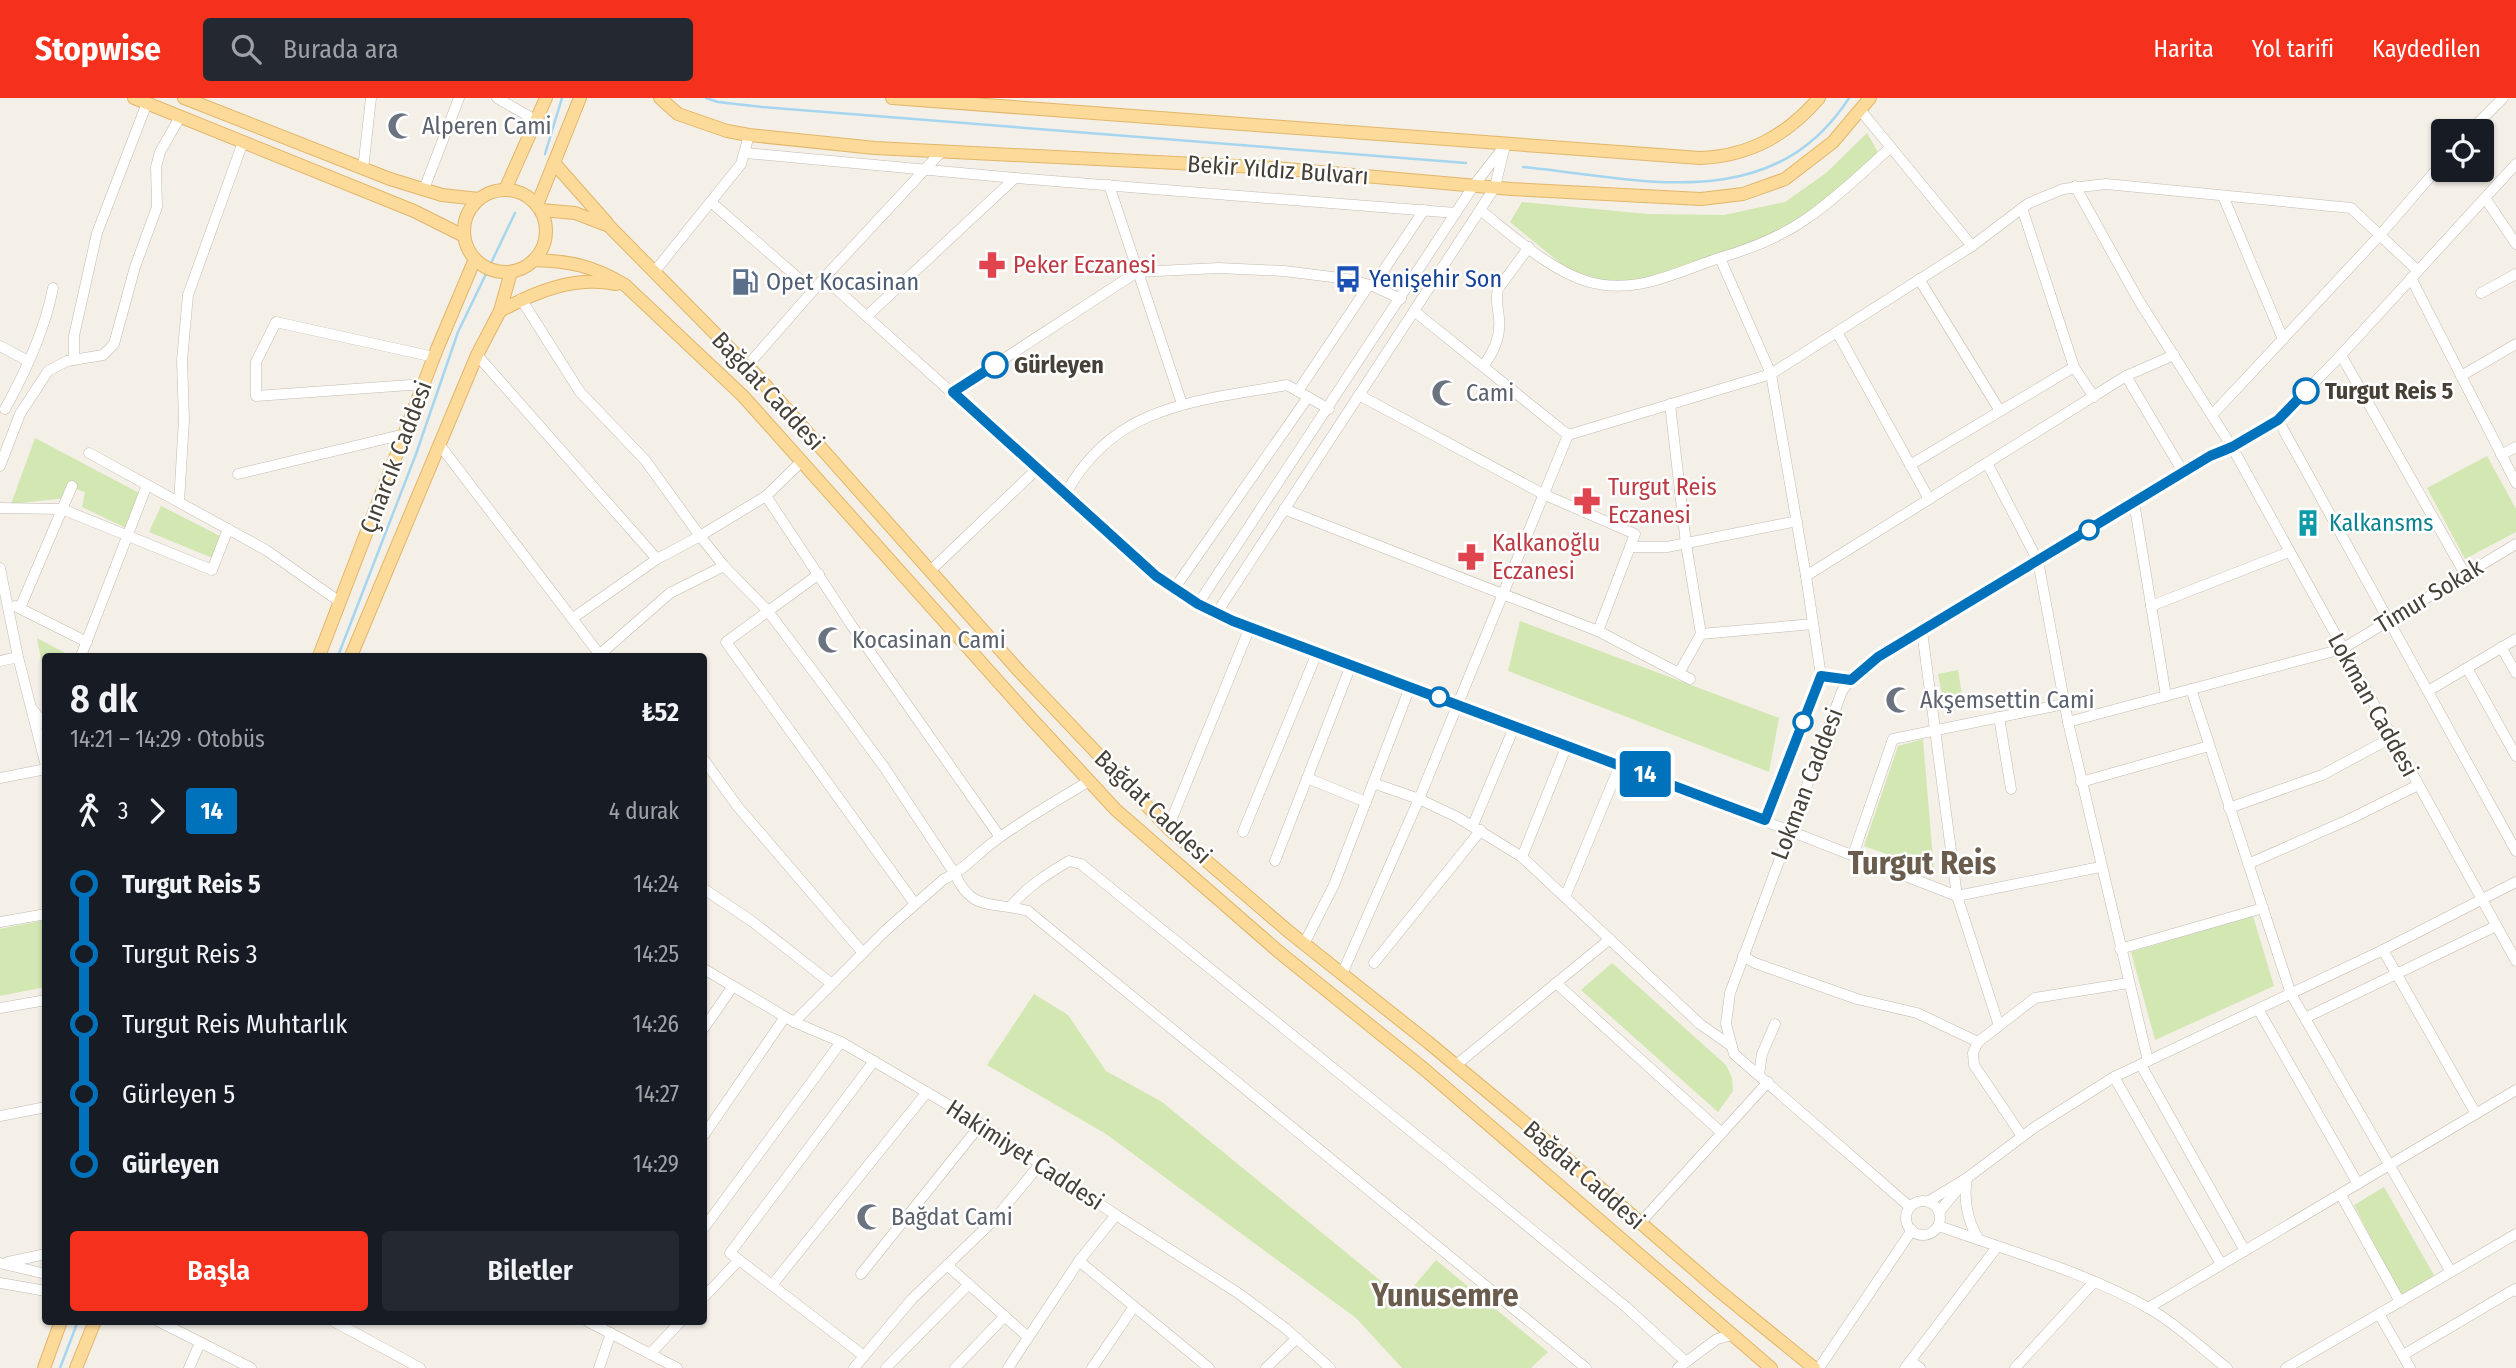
<!DOCTYPE html>
<html lang="tr">
<meta charset="utf-8">
<style>
:root{--surface:#171b24;--page:#242831;--text:#f1f3f6;--muted:#9ea1a6;--accent:#f5311e}
body{margin:0;font-family:"Fira Sans Condensed",sans-serif;background:var(--page);color:var(--text);height:100vh;display:flex;flex-direction:column;font-size:26px;white-space:nowrap}
*{box-sizing:border-box;margin:0}
p{font-size:23px;color:var(--muted)}
.icon{flex:none;width:38px;height:38px;fill:none;stroke:currentColor;stroke-width:2;stroke-linecap:round;stroke-linejoin:round}
.map{position:relative;flex:1;overflow:hidden}
.details{position:absolute;left:42px;top:555px;width:665px;height:672px;display:flex;flex-direction:column;background:var(--surface);border-radius:7px;box-shadow:0 2px 5px #0004}
.details>*{flex:none}
.badge{padding:0 14px;border-radius:5px;font-size:24px;line-height:46px}
.fabs{position:absolute;left:2431px;top:21px;display:grid;gap:14px}
.fabs a{display:grid;place-items:center;width:63px;height:63px;border-radius:7px;background:var(--surface);box-shadow:0 2px 5px #0004;font-size:35px}
.map>.badge{position:absolute;translate:-50% -50%;box-shadow:0 0 0 4px #fff}
.legs{display:flex;align-items:center;gap:10px;height:77px;padding:0 28px;font-size:23px}
.legs p{margin-inline-start:auto}
.head{display:flex;align-items:center;justify-content:space-between;height:119px;padding:0 28px}
h1{font-size:38px;font-weight:600;line-height:52px}
.cta{display:flex;gap:14px;margin-top:auto;padding:14px 28px}
.cta a{flex:1;height:80px;border-radius:7px;background:var(--accent);color:#fff;font-size:28px;font-weight:600;line-height:80px;text-align:center}
.cta a+a{background:var(--page);color:var(--text)}
ul{padding:0 28px;list-style:none}
li{display:flex;align-items:center;gap:24px;height:70px;font-size:26px}
li i{display:grid;place-items:center;width:10px;height:100%;margin:0 9px;background:currentColor}
li i::after{content:'';width:18px;height:18px;margin:-9px;border:5px solid;border-radius:50%;background:var(--surface)}
li p{margin-inline-start:auto}
li:first-child i{background:linear-gradient(#0000 50%,currentColor 0)}
li:last-child i{background:linear-gradient(currentColor 50%,#0000 0)}
header{display:flex;align-items:center;gap:42px;box-sizing:border-box;height:98px;padding:0 35px;background:var(--accent);color:#fff}
header strong{font-size:33px}
nav{display:flex;gap:38px;margin-inline-start:auto;font-size:24px}
.search{width:490px;height:63px;background:var(--page);display:flex;align-items:center;gap:18px;box-sizing:border-box;padding:0 24px;border-radius:7px;color:var(--muted);font-size:26px}
.map>svg:first-child{display:block}
.park{fill:#d2e7b2}
.lines{fill:none;stroke-linecap:round;stroke-linejoin:round}
.stream{stroke:#a6d6ef;stroke-width:2.5}
.minor-casing{stroke:#c2baae;stroke-width:11}
.major-casing{stroke:#e2b669;stroke-width:14}
.minor{stroke:#fff;stroke-width:10}
.major{stroke:#fcda99;stroke-width:12}
.line-1-casing{stroke:#fff;stroke-width:16}
.line-1{stroke:#0072bc;stroke-width:10}
.stop-1-dot{fill:#fff;stroke:#0072bc;stroke-width:3.5}
.labels{text-anchor:middle;dominant-baseline:central;stroke-width:5;stroke-linejoin:round;paint-order:stroke}
.worship-label{font-size:24px;fill:#5b616d;stroke:#fff;text-anchor:start}
.street-label{font-size:24px;fill:#474037;stroke:#fff}
.health-label{font-size:24px;fill:#be3a42;stroke:#fff;text-anchor:start}
.transit-label{font-size:24px;fill:#164399;stroke:#fff;text-anchor:start}
.service-label{font-size:24px;fill:#4e5e75;stroke:#fff;text-anchor:start}
.stop-label{font-size:24px;font-weight:bold;fill:#474037;stroke:#fff;text-anchor:start}
.culture-label{font-size:24px;fill:#0d838f;stroke:#fff;text-anchor:start}
.district-label{font-size:32px;font-weight:bold;fill:#6a5d4e;stroke:#fff}
</style>
<header>
<strong>Stopwise</strong>
<div class="search"><svg class="icon" aria-label="search" viewBox="0 0 24 24"><circle cx="10" cy="10" r="6"/><path d="M15 15l6 6"/></svg>Burada ara</div>
<nav><a>Harita</a><a>Yol tarifi</a><a>Kaydedilen</a></nav>
</header>
<div class="map">
<svg width="2516" height="1270" viewBox="0 0 2516 1270">
<rect width="100%" height="100%" fill="#f4f0e8"/>
<g class="park">
<path d="M1867 35 1878 54 1867 72 1792 132 1664 185 1606 184 1566 170 1510 124 1522 104 1648 116 1724 117 1785 104 1826 75Z"/>
<path d="M35 340 143 397 130 432 82 409 85 394 70 389 67 400 11 406Z"/>
<path d="M2487 358 2516 411V434L2465 461 2427 390Z"/>
<path d="M161 408 222 439 215 461 149 434Z"/>
<path d="M1520 523 1779 620 1769 674 1508 573Z"/>
<path d="M37 540 71 558H46L45 583Z"/>
<path d="M1958 572 1964 609 1945 613 1938 576Z"/>
<path d="M1923 641 1934 773 1864 748 1898 648Z"/>
<path d="M2253 818 2274 888 2155 942 2131 854Z"/>
<path d="M45 822V889L0 898V831Z"/>
<path d="M1612 865 1726 967 1732 980 1733 993 1718 1014 1581 892Z"/>
<path d="M1034 896 1068 917 1106 973 1162 1004 1403 1201 1436 1162 1548 1254 1531 1270H1402L1356 1220 1106 1036 987 967Z"/>
<path d="M2384 1089 2435 1179 2401 1198 2354 1107Z"/>
</g>
<g class="lines">
<g class="stream">
<path d="M706 0 718 4 762 9 1466 65"/>
<path d="M545 56 562 0"/>
<path d="M1523 69C1641 81 1772 119 1849 0"/>
<path d="M491 165 515 115"/>
<path d="M338 558 416 356 458 234 486 176"/>
<path d="M60 1270 78 1223"/>
</g>
<defs>
<g id="minor">
<path d="M497 0 537 23"/>
<path d="M1861 13 1972 148"/>
<path d="M2470 33 2503 0"/>
<path d="M745 55 1015 80 1456 115"/>
<path d="M363 71 371 0"/>
<path d="M1109 87 1182 306"/>
<path d="M2075 88 2139 203 2232 349 2516 863"/>
<path d="M424 91 459 0"/>
<path d="M2223 98 2283 241"/>
<path d="M2485 100 2516 146"/>
<path d="M711 104 813 193"/>
<path d="M2022 110 2074 269 2094 299"/>
<path d="M1480 112C1511 136 1548 171 1586 183 1634 198 1674 175 1719 160 1750 151 1779 140 1806 121 1837 100 1864 73 1891 49"/>
<path d="M1720 160 1771 276 1806 478 1821 578"/>
<path d="M655 173 741 66 749 37"/>
<path d="M824 180 1156 478 1216 516 1620 667 1957 798 2100 769"/>
<path d="M2411 180 2516 385"/>
<path d="M1919 181 2000 313"/>
<path d="M1373 188 1424 112"/>
<path d="M2481 195 2516 176"/>
<path d="M521 201 580 294 645 362 700 438 724 468 767 512 825 589 884 669 955 776C972 815 994 803 1028 813L1586 1270"/>
<path d="M1414 213 1568 337"/>
<path d="M867 218 1015 80"/>
<path d="M1837 234 1929 401"/>
<path d="M0 248 28 263"/>
<path d="M477 257 657 461"/>
<path d="M2341 257 2465 476"/>
<path d="M74 262V238L97 135 147 5"/>
<path d="M747 268 824 180 941 54"/>
<path d="M1483 268C1494 254 1501 238 1499 220 1498 209 1495 201 1498 191L1529 149"/>
<path d="M2126 278 2183 374"/>
<path d="M2461 278 2516 246"/>
<path d="M424 286 256 298V264L276 224 434 259"/>
<path d="M1298 293 1369 187"/>
<path d="M953 294 1137 174 1219 170 1284 173 1348 181 1373 188 1401 201"/>
<path d="M1359 297 1543 396 1635 436 1598 533"/>
<path d="M1670 306 1686 446 1701 536"/>
<path d="M5 311C26 273 45 232 53 190"/>
<path d="M2212 317 2380 137 2443 64"/>
<path d="M2278 322 2516 753"/>
<path d="M1568 337 1771 276 1972 148 2029 105 2063 91 2106 86 2351 110 2418 173"/>
<path d="M439 346 600 557"/>
<path d="M89 355 266 452 340 504"/>
<path d="M2501 357 2516 349"/>
<path d="M802 363 766 398 852 528 1000 739"/>
<path d="M1987 365 2038 463 2068 624 2148 963"/>
<path d="M1910 367 2074 269"/>
<path d="M0 368 20 316 48 273 67 263 103 257 114 246 135 169 157 109 156 69 160 54 180 19"/>
<path d="M238 376 405 336"/>
<path d="M1065 397C1113 306 1197 303 1287 287L1329 311"/>
<path d="M179 404 184 322 182 262 188 197 243 44"/>
<path d="M2134 404 2166 598"/>
<path d="M0 410 62 411 212 472 228 431"/>
<path d="M1284 411 1598 533 1690 581"/>
<path d="M1630 449H1667L1797 423"/>
<path d="M0 470 18 559 46 668"/>
<path d="M930 473 1037 371"/>
<path d="M819 476 726 544 915 806"/>
<path d="M1806 478 2126 278 2174 257"/>
<path d="M1174 491 1308 299"/>
<path d="M1198 506 1474 87 1503 50"/>
<path d="M15 508 87 544"/>
<path d="M2151 508 2289 454"/>
<path d="M20 510 72 388"/>
<path d="M1216 516 1495 89 1505 47"/>
<path d="M573 520 657 461 700 438 766 398"/>
<path d="M1922 533 1957 798 1999 928"/>
<path d="M2501 549 2516 575"/>
<path d="M81 558 147 387"/>
<path d="M598 558 670 495 724 468"/>
<path d="M0 563 18 559"/>
<path d="M2467 570 2516 658"/>
<path d="M1679 575 1701 536 1813 526"/>
<path d="M2191 591 2291 896 2451 1174"/>
<path d="M2428 593 2516 541"/>
<path d="M33 612 46 628"/>
<path d="M1999 619 2011 691"/>
<path d="M2068 624 2342 551 2516 446"/>
<path d="M704 662 738 709 863 855"/>
<path d="M0 680 46 671"/>
<path d="M1307 680 1366 704"/>
<path d="M2081 684 2209 648"/>
<path d="M1373 685 1419 701 1457 719 1522 759 1700 926 1730 947"/>
<path d="M2229 710 2322 677 2391 640"/>
<path d="M1764 722 1821 578 1851 582"/>
<path d="M1473 727 1515 627"/>
<path d="M1168 730 1250 529"/>
<path d="M1243 734 1317 555"/>
<path d="M1853 757 1893 641 2064 606"/>
<path d="M1522 759 1567 647"/>
<path d="M1275 763 1351 567"/>
<path d="M2248 766 2350 721 2418 687"/>
<path d="M704 791 753 824 832 886"/>
<path d="M1565 799 1620 667"/>
<path d="M1011 808C1028 788 1047 776 1069 763L1081 766 1464 1076 1626 1209 1686 1264"/>
<path d="M0 824 46 816"/>
<path d="M1304 846 1334 787 1410 589"/>
<path d="M2120 851 2263 810"/>
<path d="M2383 852 2476 1016"/>
<path d="M1743 858 1755 865 1857 901 1917 915 1978 944"/>
<path d="M1374 865 1481 732"/>
<path d="M704 871 794 924 841 944 981 1026 1116 1117 1238 1195 1285 1230 1330 1270"/>
<path d="M1342 876 1419 701 1568 337"/>
<path d="M1556 885 1722 1035"/>
<path d="M0 910 46 902"/>
<path d="M2258 911 2358 1086"/>
<path d="M2305 920 2496 828"/>
<path d="M794 924 886 832 944 781C963 773 979 754 996 742 1026 720 1058 702 1089 683"/>
<path d="M704 930 733 888"/>
<path d="M1456 967 1610 841"/>
<path d="M2141 967 2245 1153"/>
<path d="M1759 977 1762 956 1775 926"/>
<path d="M2114 979 2221 1166"/>
<path d="M0 1018 46 1009"/>
<path d="M704 1037 785 919"/>
<path d="M2022 1038 1974 967 1973 955 1978 944 2035 900 2128 885"/>
<path d="M1967 1080C1963 1103 1967 1122 1979 1142"/>
<path d="M2341 1097 2400 1204"/>
<circle cx="1923" cy="1120" r="17"/>
<path d="M1929 1103 1967 1080 2035 1029 2114 979 2383 852 2516 784"/>
<path d="M1910 1109 1734 956 1726 926 1730 895 1842 593 1856 575 1870 564 2210 358 2232 349 2278 322 2341 257 2516 66"/>
<path d="M1940 1113 1962 1086"/>
<path d="M1640 1125 1768 984"/>
<path d="M1939 1128C2006 1152 2089 1175 2150 1211 2178 1227 2201 1250 2227 1270"/>
<path d="M704 1130 841 944"/>
<path d="M1079 1163 1209 1270"/>
<path d="M8 1164 46 1156"/>
<path d="M0 1165 46 1176"/>
<path d="M947 1167 1028 1239"/>
<path d="M861 1176 981 1026"/>
<path d="M0 1185 46 1193"/>
<path d="M772 1187 927 994"/>
<path d="M704 1199 739 1162"/>
<path d="M2148 1210 2516 992"/>
<path d="M2379 1216 2410 1270"/>
<path d="M158 1223 251 1270"/>
<path d="M333 1223 420 1270"/>
<path d="M587 1223 677 1270"/>
<path d="M650 1256 681 1223"/>
<path d="M2403 1257 2515 1191 2516 1193"/>
<path d="M864 1258 730 1155 874 963"/>
<path d="M1910 1263 1920 1270"/>
<path d="M189 1270 200 1245"/>
<path d="M599 1270 611 1235"/>
<path d="M854 1270 912 1201 995 1121 1040 1066"/>
<path d="M886 1270 969 1186"/>
<path d="M955 1270 1005 1218"/>
<path d="M1008 1270 1079 1163 1116 1117"/>
<path d="M1092 1270 1133 1210"/>
<path d="M1266 1270 1297 1240"/>
<path d="M1678 1270 1717 1241 1732 1237"/>
<path d="M1819 1270 1912 1132"/>
<path d="M1905 1270 1997 1149"/>
<path d="M2015 1270 2094 1184"/>
<path d="M2286 1270 2516 1136"/>
</g>
<g id="major">
<path d="M134 0 414 113 464 138"/>
<path d="M184 0 390 81 442 97 479 101"/>
<path d="M660 0 678 16 727 33 749 37 875 50 1275 70 1511 91 1701 101 1743 96 1785 81 1833 44 1870 0"/>
<path d="M892 0 1700 60C1750 58 1787 37 1819 0"/>
<path d="M554 65 607 125"/>
<path d="M505 92 546 0"/>
<circle cx="505" cy="133" r="41"/>
<path d="M537 107 580 0"/>
<path d="M541 112 575 115 609 128 759 280 1020 574 1168 730 1288 833 1429 945 1530 1029 1718 1192 1814 1270"/>
<path d="M534 162C571 163 593 168 625 187L743 298 1029 618 1116 712 1279 854 1424 971 1771 1270"/>
<path d="M500 213C537 193 574 178 616 186"/>
<path d="M319 558 437 251 475 161"/>
<path d="M351 558 477 257 500 213 511 174"/>
<path d="M44 1270 61 1223"/>
<path d="M76 1270 95 1223"/>
</g>
</defs>
<use href="#minor" class="minor-casing"/>
<use href="#major" class="major-casing"/>
<use href="#minor" class="minor"/>
<use href="#major" class="major"/>
</g>
<g class="lines">
<defs>
<path id="line-1" d="M995 267 953 294 1156 478 1198 506 1233 523 1765 722 1821 578 1851 582 1878 559 2210 358 2232 349 2278 322 2306 293"/>
</defs>
<use href="#line-1" class="line-1-casing"/>
<use href="#line-1" class="line-1"/>
</g>
<defs>
<symbol id="mosque-bare" viewBox="-9 -9 18 18"><path d="M3.5-4.9A6 6 0 1 0 3.5 4.9A5 5 0 1 1 3.5-4.9Z" fill="#6b7280" stroke="#fff" stroke-width="2.5" paint-order="stroke"/></symbol>
<symbol id="pharmacy-bare" viewBox="-9 -9 18 18"><path d="M-2-6h4v4h4v4h-4v4h-4v-4h-4v-4h4Z" fill="#e0444e" stroke="#fff" stroke-width="2.5" paint-order="stroke"/></symbol>
<symbol id="bus-bare" viewBox="-9 -9 18 18"><path d="M-5-6H5V4H4V6H2V4H-2V6H-4V4H-5ZM-3.5-4V0h7V-4ZM-3.5 1.2v1.5H-2V1.2ZM2 1.2v1.5H3.5V1.2Z" fill="#1a4fb4" stroke="#fff" stroke-width="2.5" paint-order="stroke"/></symbol>
<symbol id="fuel-bare" viewBox="-9 -9 18 18"><path d="M-5.5-6h7V0h2V4h1.3V-2.5L3-4.5l.8-.8L6-3V5H2.5V1h-1V6h-7ZM-4.2-4.7v3.2H.2V-4.7Z" fill="#5c6f8a" stroke="#fff" stroke-width="2.5" paint-order="stroke"/></symbol>
<symbol id="building-bare" viewBox="-9 -9 18 18"><path d="M-4-6H4V6H1V3H-1V6H-4ZM-2.5-4.3h1.7v1.8h-1.7ZM.8-4.3h1.7v1.8H.8ZM-2.5-1h1.7V.8h-1.7ZM.8-1h1.7V.8H.8Z" fill="#0f9aa8" stroke="#fff" stroke-width="2.5" paint-order="stroke"/></symbol>
</defs>
<g fill-rule="evenodd">
<use href="#mosque-bare" x="382" y="9" width="38" height="38"/>
<use href="#pharmacy-bare" x="973" y="148" width="38" height="38"/>
<use href="#bus-bare" x="1329" y="162" width="38" height="38"/>
<use href="#fuel-bare" x="726" y="165" width="38" height="38"/>
<use href="#mosque-bare" x="1426" y="276" width="38" height="38"/>
<use href="#pharmacy-bare" x="1568" y="384" width="38" height="38"/>
<use href="#building-bare" x="2289" y="406" width="38" height="38"/>
<use href="#pharmacy-bare" x="1452" y="440" width="38" height="38"/>
<use href="#mosque-bare" x="812" y="523" width="38" height="38"/>
<use href="#mosque-bare" x="1880" y="583" width="38" height="38"/>
<use href="#mosque-bare" x="851" y="1100" width="38" height="38"/>
</g>
<g class="stop-1-dot">
<circle cx="995" cy="267" r="12"/>
<circle cx="2306" cy="293" r="12"/>
<circle cx="2089" cy="432" r="9"/>
<circle cx="1439" cy="599" r="9"/>
<circle cx="1803" cy="624" r="9"/>
</g>
<g class="labels">
<g class="worship-label">
<text x="422" y="28">Alperen Cami</text>
<text x="1466" y="295">Cami</text>
<text x="852" y="542">Kocasinan Cami</text>
<text x="1920" y="602">Akşemsettin Cami</text>
<text x="891" y="1119">Bağdat Cami</text>
</g>
<g class="street-label">
<text transform="translate(1278 72) rotate(4)">Bekir Yıldız Bulvarı</text>
<text transform="translate(768 293) rotate(47)">Bağdat Caddesi</text>
<text transform="translate(396 359) rotate(-69)">Çınarcık Caddesi</text>
<text transform="translate(2429 498) rotate(-31)">Timur Sokak</text>
<text transform="translate(2373 607) rotate(61)">Lokman Caddesi</text>
<text transform="translate(1807 686) rotate(-69)">Lokman Caddesi</text>
<text transform="translate(1153 709) rotate(44)">Bağdat Caddesi</text>
<text transform="translate(1025 1057) rotate(33)">Hakimiyet Caddesi</text>
<text transform="translate(1584 1077) rotate(41)">Bağdat Caddesi</text>
</g>
<g class="health-label">
<text x="1013" y="167">Peker Eczanesi</text>
<text x="1608" y="389">Turgut Reis<tspan x="1608" dy="28">Eczanesi</tspan></text>
<text x="1492" y="445">Kalkanoğlu<tspan x="1492" dy="28">Eczanesi</tspan></text>
</g>
<g class="transit-label">
<text x="1369" y="181">Yenişehir Son</text>
</g>
<g class="service-label">
<text x="766" y="184">Opet Kocasinan</text>
</g>
<g class="stop-label">
<text x="1014" y="267">Gürleyen</text>
<text x="2325" y="293">Turgut Reis 5</text>
</g>
<g class="culture-label">
<text x="2329" y="425">Kalkansms</text>
</g>
<g class="district-label">
<text x="1922" y="765">Turgut Reis</text>
<text x="1445" y="1197">Yunusemre</text>
</g>
</g>
</svg>
<div class="fabs">
<a><svg class="icon" aria-label="locate" viewBox="0 0 24 24"><circle cx="12" cy="12" r="6"/><path d="M12 2v4M12 18v4M2 12h4M18 12h4"/></svg></a>
</div>
<b class="badge" style="left:1645px;top:676px;background:#0072bc;color:#fff">14</b>
<section class="details">
<div class="head"><div><h1>8 dk</h1><p>14:21 – 14:29 · Otobüs</p></div><b>₺52</b></div>
<div class="legs"><svg class="icon" aria-label="walk" viewBox="0 0 24 24"><circle cx="13" cy="4" r="2"/><path d="M13 8l-2 6 4 7M11 14l-3 7M7 12l3-4h3l4 4"/></svg>3<svg class="icon" aria-label="forward" viewBox="0 0 24 24"><path d="M9 5l7 7-7 7"/></svg><b class="badge" style="background:#0072bc;color:#fff">14</b><p>4 durak</p></div>
<ul>
<li><i style="color:#0072bc"></i><b>Turgut Reis 5</b><p>14:24</p></li>
<li><i style="color:#0072bc"></i><span>Turgut Reis 3</span><p>14:25</p></li>
<li><i style="color:#0072bc"></i><span>Turgut Reis Muhtarlık</span><p>14:26</p></li>
<li><i style="color:#0072bc"></i><span>Gürleyen 5</span><p>14:27</p></li>
<li><i style="color:#0072bc"></i><b>Gürleyen</b><p>14:29</p></li>
</ul>
<div class="cta"><a>Başla</a><a>Biletler</a></div>
</section>
</div>
